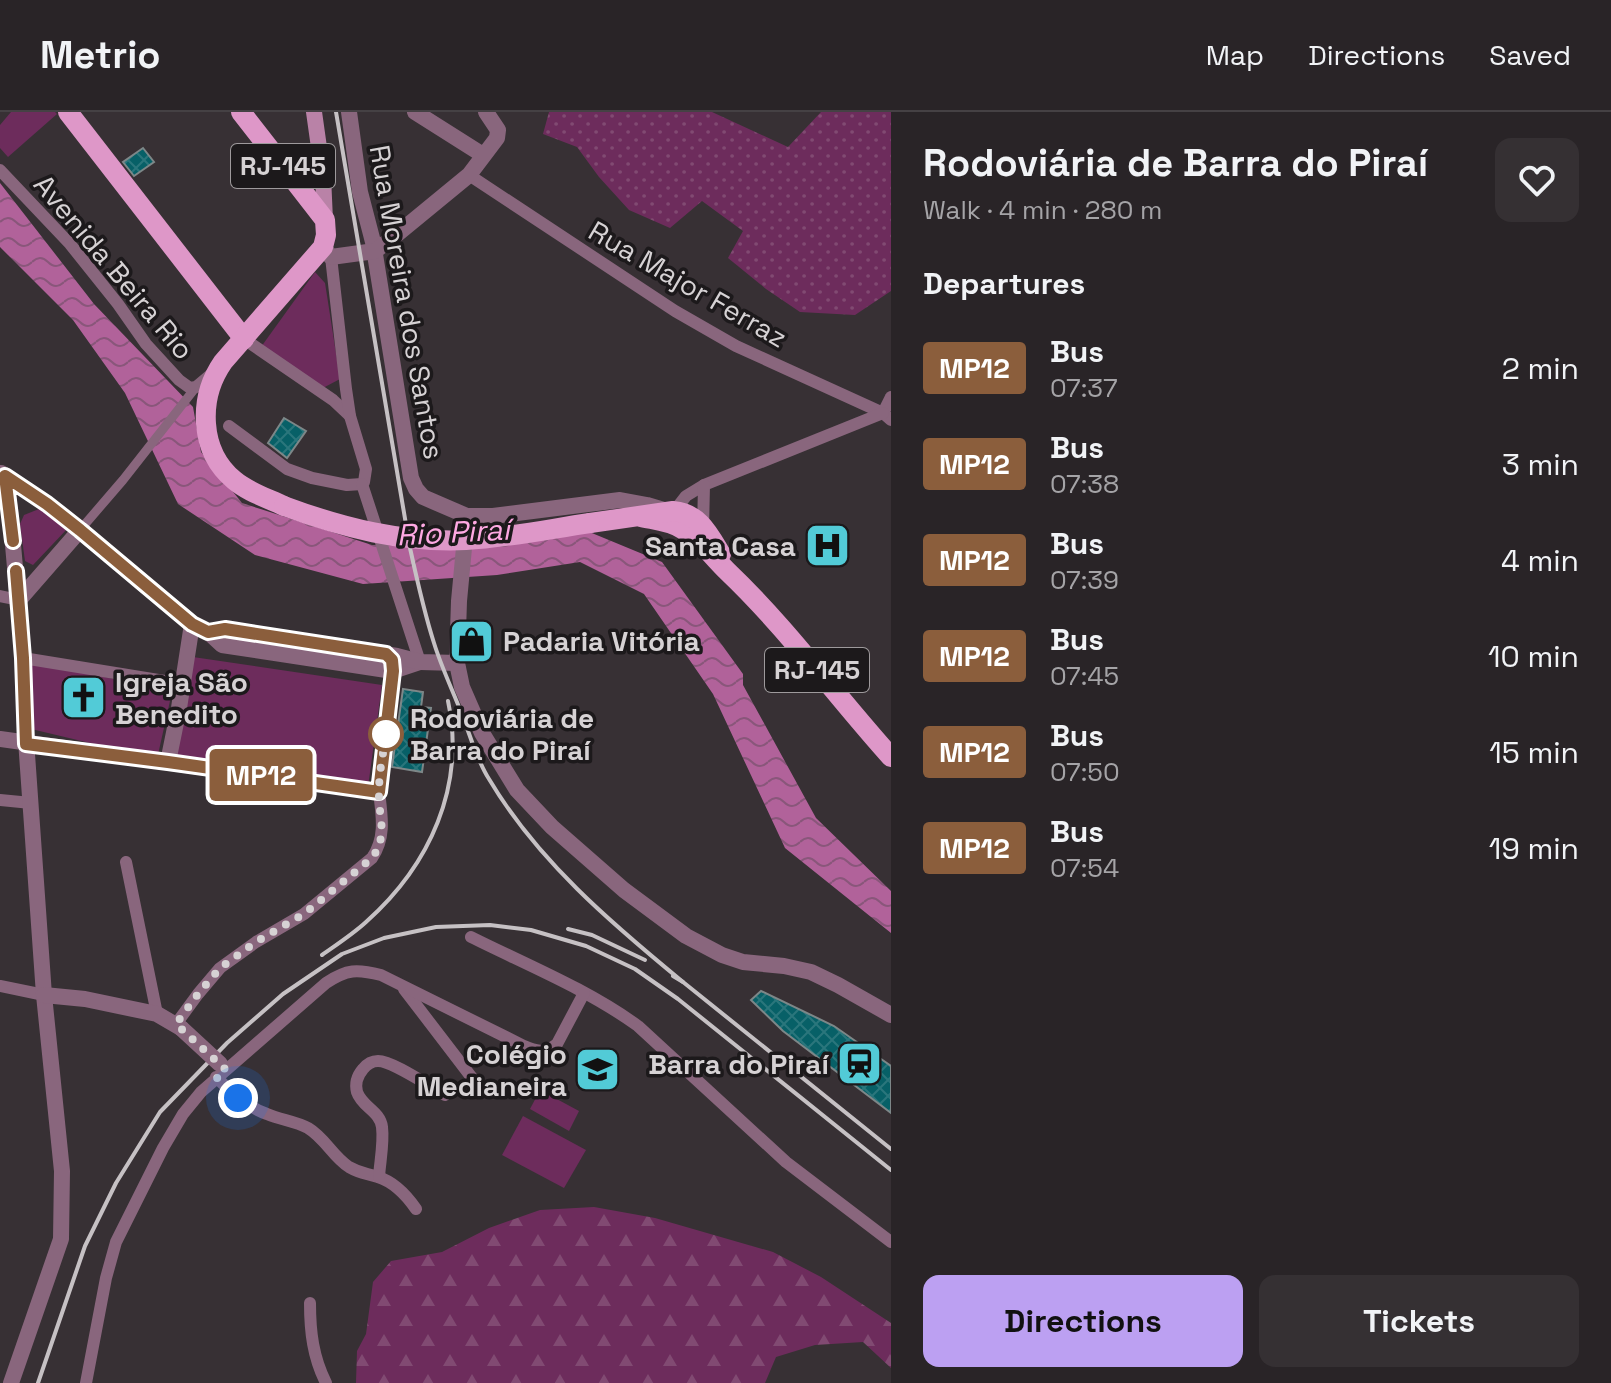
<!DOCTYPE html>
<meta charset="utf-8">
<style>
:root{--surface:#292427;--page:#353033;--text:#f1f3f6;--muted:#a5a4a7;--line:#454144;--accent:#bca0f2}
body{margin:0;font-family:"Space Grotesk",sans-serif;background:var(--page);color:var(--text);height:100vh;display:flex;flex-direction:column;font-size:30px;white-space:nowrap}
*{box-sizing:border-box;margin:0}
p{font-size:26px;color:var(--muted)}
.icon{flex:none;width:44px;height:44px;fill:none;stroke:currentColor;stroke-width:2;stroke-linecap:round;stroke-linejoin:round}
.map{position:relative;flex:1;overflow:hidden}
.side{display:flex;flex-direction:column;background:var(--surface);width:720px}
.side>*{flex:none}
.badge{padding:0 16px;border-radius:6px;font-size:28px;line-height:52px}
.you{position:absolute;width:40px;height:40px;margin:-20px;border:6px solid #fff;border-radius:50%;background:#1a73e8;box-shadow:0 0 0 12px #1a73e833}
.map>.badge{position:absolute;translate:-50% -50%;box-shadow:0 0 0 4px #fff}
h2{padding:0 32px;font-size:30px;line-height:72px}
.round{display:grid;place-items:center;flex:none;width:84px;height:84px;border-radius:16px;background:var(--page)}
.head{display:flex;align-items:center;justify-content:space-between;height:136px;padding:0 32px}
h1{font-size:38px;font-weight:800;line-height:60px}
.button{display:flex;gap:16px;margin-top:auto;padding:16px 32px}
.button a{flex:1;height:92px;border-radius:16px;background:var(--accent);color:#111;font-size:32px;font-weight:800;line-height:92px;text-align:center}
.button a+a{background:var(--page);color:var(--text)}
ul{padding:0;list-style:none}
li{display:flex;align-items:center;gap:24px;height:96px;padding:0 32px}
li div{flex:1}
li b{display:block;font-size:30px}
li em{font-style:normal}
li .badge{min-width:88px;font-weight:700;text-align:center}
header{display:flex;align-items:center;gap:48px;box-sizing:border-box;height:112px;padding:0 40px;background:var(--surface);border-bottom:2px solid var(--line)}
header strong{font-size:38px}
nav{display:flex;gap:44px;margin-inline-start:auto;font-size:28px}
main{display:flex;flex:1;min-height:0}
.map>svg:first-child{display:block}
.grass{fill:url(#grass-dots)}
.forest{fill:url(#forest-firs)}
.green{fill:#6d2c5c}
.water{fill:url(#water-waves)}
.building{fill:url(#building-cross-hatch);stroke:#7d8788;stroke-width:2}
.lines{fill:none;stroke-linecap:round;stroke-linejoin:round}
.pedestrian{stroke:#89667d;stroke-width:9}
.minor{stroke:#89667d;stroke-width:12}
.tertiary{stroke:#89667d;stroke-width:16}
.secondary{stroke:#b982a7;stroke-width:16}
.primary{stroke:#de97c8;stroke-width:20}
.rail{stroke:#c6c1c4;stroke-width:4}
.tertiary-bridge{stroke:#89667d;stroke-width:16}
.primary-bridge{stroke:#de97c8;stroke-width:20}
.line-casing{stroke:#fff;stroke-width:18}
.line{stroke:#8b5e3c;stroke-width:12}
.walk{stroke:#d6d2d4;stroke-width:8;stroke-dasharray:0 14.4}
.stop-dot{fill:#fff;stroke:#8b5e3c;stroke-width:4}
.labels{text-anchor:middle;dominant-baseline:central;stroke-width:7;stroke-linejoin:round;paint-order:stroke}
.shield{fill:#1c191b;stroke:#9e9a9c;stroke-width:2}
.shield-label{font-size:26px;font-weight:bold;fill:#d6d2d4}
.street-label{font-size:28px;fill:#d6d2d4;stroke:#1c191b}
.poi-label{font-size:28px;font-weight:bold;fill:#d6d2d4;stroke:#1c191b;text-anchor:end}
.stop-label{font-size:28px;font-weight:bold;fill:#d6d2d4;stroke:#1c191b;text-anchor:start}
.water-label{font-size:30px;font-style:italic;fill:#fea9e3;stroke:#1c191b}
</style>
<header>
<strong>Metrio</strong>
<nav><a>Map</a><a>Directions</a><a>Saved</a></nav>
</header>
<main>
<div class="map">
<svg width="891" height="1271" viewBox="0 0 891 1271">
<defs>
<pattern id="grass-dots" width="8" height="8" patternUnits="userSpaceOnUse" patternTransform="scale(2)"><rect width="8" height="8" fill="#6d2c5c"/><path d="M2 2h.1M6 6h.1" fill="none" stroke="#814a72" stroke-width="1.8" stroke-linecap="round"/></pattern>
<pattern id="forest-firs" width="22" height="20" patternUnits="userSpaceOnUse" patternTransform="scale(2)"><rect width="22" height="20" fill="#6d2c5c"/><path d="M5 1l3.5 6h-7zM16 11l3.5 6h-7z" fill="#814a72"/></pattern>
<pattern id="water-waves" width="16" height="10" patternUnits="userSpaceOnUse" patternTransform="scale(2)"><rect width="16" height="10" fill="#b1629a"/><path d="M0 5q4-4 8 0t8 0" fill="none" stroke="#89567a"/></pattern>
<pattern id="building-cross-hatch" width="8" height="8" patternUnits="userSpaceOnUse" patternTransform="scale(2)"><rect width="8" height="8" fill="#076067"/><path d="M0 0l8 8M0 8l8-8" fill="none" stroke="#2a767c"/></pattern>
</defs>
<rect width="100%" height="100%" fill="#373034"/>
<path class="grass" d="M549 0H712L788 35 821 0H891V179L855 203 800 200 766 177 728 146 743 119 702 89 670 116 629 98 599 65 577 35 543 22Z"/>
<path class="forest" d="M594 1095 655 1106 773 1140 821 1165 891 1211V1256L863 1230 815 1233 776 1245 765 1271H356L357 1239 366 1222 373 1170 391 1149 442 1140 489 1116 540 1098Z"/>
<g class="green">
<path d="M11 0H55L57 2 8 45 0 36V13Z"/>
<path d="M315 160 325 171 340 267 321 277 261 235Z"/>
<path d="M39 397 57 404 68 416 33 453 25 449 20 412 24 403Z"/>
<path d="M193 545 382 573 368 675 171 646Z"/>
<path d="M24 547 172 580 157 647 27 616Z"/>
<path d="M540 978 579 999 569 1019 530 997Z"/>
<path d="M523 1004 586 1038 564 1076 502 1043Z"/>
</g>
<path class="water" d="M0 71 94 192 193 295 201 340 242 391 372 433 458 434 587 419 662 450 743 562V573L816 706 891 779V821L785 736 713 582 644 482 580 450 497 463 363 472 255 443 178 392 125 281 73 208 0 135Z"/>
<g class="building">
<path d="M143 36 154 50 134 64 123 50Z"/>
<path d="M284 306 306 319 287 346 268 331Z"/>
<path d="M403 577 423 580 421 595 431 596 422 660 392 655Z"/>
<path d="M761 879 834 914 891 954V1001L783 919 751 888Z"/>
</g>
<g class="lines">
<path class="pedestrian" d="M80 418 123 368 196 275"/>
<g class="minor">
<path d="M0 58 70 132 118 192 146 232 179 268 190 276 196 275 215 259"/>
<path d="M469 63 675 199 736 234 883 301 891 308"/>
<path d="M244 227 333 288 350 304"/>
<path d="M883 301 891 285"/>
<path d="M229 314 287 357 312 366 347 373 362 372 364 370 366 357 350 304 346 277 331 145"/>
<path d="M362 372 420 550"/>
<path d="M672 402 686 384 704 373 883 301"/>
<path d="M703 418 704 373"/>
<path d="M0 484 19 488"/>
<path d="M23 546 183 572"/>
<path d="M0 688 31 691"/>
<path d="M126 750 157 902"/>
<path d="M471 825C527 853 587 877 638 914L786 1050 891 1130"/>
<path d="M0 874 44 883"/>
<path d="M404 877 479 975"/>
<path d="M176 912 198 882 220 856 256 830 304 802 372 746C386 726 382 704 379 680"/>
<path d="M216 965C231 980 247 995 267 1002 281 1008 295 1009 308 1016 325 1026 333 1045 349 1055 361 1062 366 1061 378 1065 394 1070 407 1084 416 1097"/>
<path d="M379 1065C380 1049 384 1031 382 1015 380 999 362 995 357 980 355 972 357 964 363 957 367 952 371 949 378 949 393 949 430 975 445 983"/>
<path d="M310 1191C310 1220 313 1245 326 1271"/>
<path d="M86 1271 106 1166 116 1130 163 1036 183 1002 201 980 326 871C347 857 357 857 381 863L524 934C537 940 545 941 557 932L584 881"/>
</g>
<g class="tertiary">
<path d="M349 0 360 80 373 130 411 366 416 377 423 385 467 404H493L620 388 647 393 667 399"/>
<path d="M415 0 483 43"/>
<path d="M323 135 331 145 375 139 396 123 469 63 497 26 498 18 486 0"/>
<path d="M1 361 47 392 80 418 192 512 208 520 222 533 393 559 420 550"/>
<path d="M5 364 10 399 23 546 25 614 44 883 62 1059 61 1127 11 1271"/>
<path d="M467 404 459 489 457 551 462 575 482 621 517 678 552 715 624 778 686 824 722 843 743 850 784 854 811 860 838 873 891 903"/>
<path d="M19 488 80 418"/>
<path d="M208 520 225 517 397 544 420 550 457 551"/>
<path d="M0 627 379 680 394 554 392 548 386 542"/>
<path d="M168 650 179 596 192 512"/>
<path d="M44 883 85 887 157 902 181 916"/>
</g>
<path class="secondary" d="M314 0 323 64 325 108"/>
<g class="primary">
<path d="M68 0 244 227"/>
<path d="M241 0 325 108 326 123 323 135 223 250C198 286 199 339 234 368 248 380 267 386 284 394"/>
<path d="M641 405C654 408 670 409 682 417 699 427 713 445 727 459 787 516 836 584 891 645"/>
<path d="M590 411 673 399C699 401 709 422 721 442"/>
</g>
<g class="rail">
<path d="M336 0 410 436C417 468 424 500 434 531 441 554 452 577 461 600 470 622 476 647 489 667 537 748 611 811 683 870"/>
<path d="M568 817 592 823 645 848"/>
<path d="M322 843C336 833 353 822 366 810 430 753 466 674 448 589"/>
<path d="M673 864 683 870 891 1037"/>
<path d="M38 1271 85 1134 116 1071 160 1000 227 931 283 882 342 842 384 826 436 815 490 813 531 818 586 834 635 857 678 887 891 1058"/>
</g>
<path class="tertiary-bridge" d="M181 916 220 952"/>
<path class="primary-bridge" d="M284 394C343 416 403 431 466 428 507 426 549 417 590 411"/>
</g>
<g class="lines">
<defs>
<path id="line" d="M13 429 5 364 47 392 80 418 192 512 208 520 225 517 386 542 392 548 393 559 379 680 168 650 26 632 23 546 16 459"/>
</defs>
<use href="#line" class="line-casing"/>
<use href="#line" class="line"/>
<path class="walk" d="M238 986 216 965 225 957 176 912 198 882 220 856 256 830 304 802 372 746C389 722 378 706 379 679 379 659 384 637 387 617L386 622"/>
</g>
<defs>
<symbol id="hospital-square" viewBox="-11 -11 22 22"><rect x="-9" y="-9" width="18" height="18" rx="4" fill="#52cbd7" stroke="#1c191b"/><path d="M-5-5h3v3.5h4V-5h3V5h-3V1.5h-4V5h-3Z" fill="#111"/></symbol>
<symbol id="shop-square" viewBox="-11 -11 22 22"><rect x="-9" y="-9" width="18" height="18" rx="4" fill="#52cbd7" stroke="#1c191b"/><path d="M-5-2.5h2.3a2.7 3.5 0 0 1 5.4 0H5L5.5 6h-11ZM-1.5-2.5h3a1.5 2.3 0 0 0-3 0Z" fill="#111"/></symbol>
<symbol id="church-square" viewBox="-11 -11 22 22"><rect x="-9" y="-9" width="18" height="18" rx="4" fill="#52cbd7" stroke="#1c191b"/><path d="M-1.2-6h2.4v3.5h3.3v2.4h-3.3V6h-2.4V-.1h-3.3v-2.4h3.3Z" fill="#111"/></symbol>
<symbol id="station-square" viewBox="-11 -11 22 22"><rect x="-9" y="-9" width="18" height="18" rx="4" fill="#52cbd7" stroke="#1c191b"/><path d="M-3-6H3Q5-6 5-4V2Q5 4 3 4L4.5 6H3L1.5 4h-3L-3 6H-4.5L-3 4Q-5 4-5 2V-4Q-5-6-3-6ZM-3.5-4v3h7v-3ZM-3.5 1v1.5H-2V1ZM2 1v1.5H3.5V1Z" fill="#111"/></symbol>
<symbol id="school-square" viewBox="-11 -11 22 22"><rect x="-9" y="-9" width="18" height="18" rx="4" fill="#52cbd7" stroke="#1c191b"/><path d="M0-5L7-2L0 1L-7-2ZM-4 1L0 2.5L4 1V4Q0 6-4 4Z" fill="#111"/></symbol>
</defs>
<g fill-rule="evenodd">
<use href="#hospital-square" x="802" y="408" width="51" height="51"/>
<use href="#shop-square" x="446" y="504" width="51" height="51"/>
<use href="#church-square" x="58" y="560" width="51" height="51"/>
<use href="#station-square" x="834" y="926" width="51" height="51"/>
<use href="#school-square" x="572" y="932" width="51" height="51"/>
</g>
<circle class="stop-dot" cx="386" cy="622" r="16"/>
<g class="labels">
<g class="shield">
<rect x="231" y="32" width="104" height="44" rx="6"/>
<rect x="765" y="536" width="104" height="44" rx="6"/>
</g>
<g class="shield-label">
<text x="283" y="54">RJ-145</text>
<text x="817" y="558">RJ-145</text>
</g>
<g class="street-label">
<text transform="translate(114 155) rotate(50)">Avenida Beira Rio</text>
<text transform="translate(688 172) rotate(30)">Rua Major Ferraz</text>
<text transform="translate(407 190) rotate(80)">Rua Moreira dos Santos</text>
</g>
<g class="poi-label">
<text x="796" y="434">Santa Casa</text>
<text x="503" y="529" text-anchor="start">Padaria Vitória</text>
<text x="115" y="570" text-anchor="start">Igreja São<tspan x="115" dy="32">Benedito</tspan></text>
<text x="567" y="942">Colégio<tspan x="567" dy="32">Medianeira</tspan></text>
<text x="829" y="952">Barra do Piraí</text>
</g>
<g class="stop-label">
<text x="410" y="606">Rodoviária de<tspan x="410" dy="32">Barra do Piraí</tspan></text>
</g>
<g class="water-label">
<text transform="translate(453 420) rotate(-3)">Rio Piraí</text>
</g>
</g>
</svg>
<div class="you" style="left:238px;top:986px"></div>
<b class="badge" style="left:261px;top:663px;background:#8b5e3c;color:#fff">MP12</b>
</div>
<section class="side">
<div class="head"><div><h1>Rodoviária de Barra do Piraí</h1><p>Walk · 4 min · 280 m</p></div><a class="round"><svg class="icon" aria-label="heart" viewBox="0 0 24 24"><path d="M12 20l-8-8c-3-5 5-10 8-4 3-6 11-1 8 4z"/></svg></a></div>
<h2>Departures</h2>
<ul>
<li><span class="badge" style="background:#8b5e3c;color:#fff">MP12</span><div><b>Bus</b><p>07:37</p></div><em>2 min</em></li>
<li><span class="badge" style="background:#8b5e3c;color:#fff">MP12</span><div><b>Bus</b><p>07:38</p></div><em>3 min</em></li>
<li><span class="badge" style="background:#8b5e3c;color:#fff">MP12</span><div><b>Bus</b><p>07:39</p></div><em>4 min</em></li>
<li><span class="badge" style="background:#8b5e3c;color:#fff">MP12</span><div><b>Bus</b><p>07:45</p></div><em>10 min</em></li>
<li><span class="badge" style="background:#8b5e3c;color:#fff">MP12</span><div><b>Bus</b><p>07:50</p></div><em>15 min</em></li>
<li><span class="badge" style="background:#8b5e3c;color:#fff">MP12</span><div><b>Bus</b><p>07:54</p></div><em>19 min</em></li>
</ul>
<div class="button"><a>Directions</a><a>Tickets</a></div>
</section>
</main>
